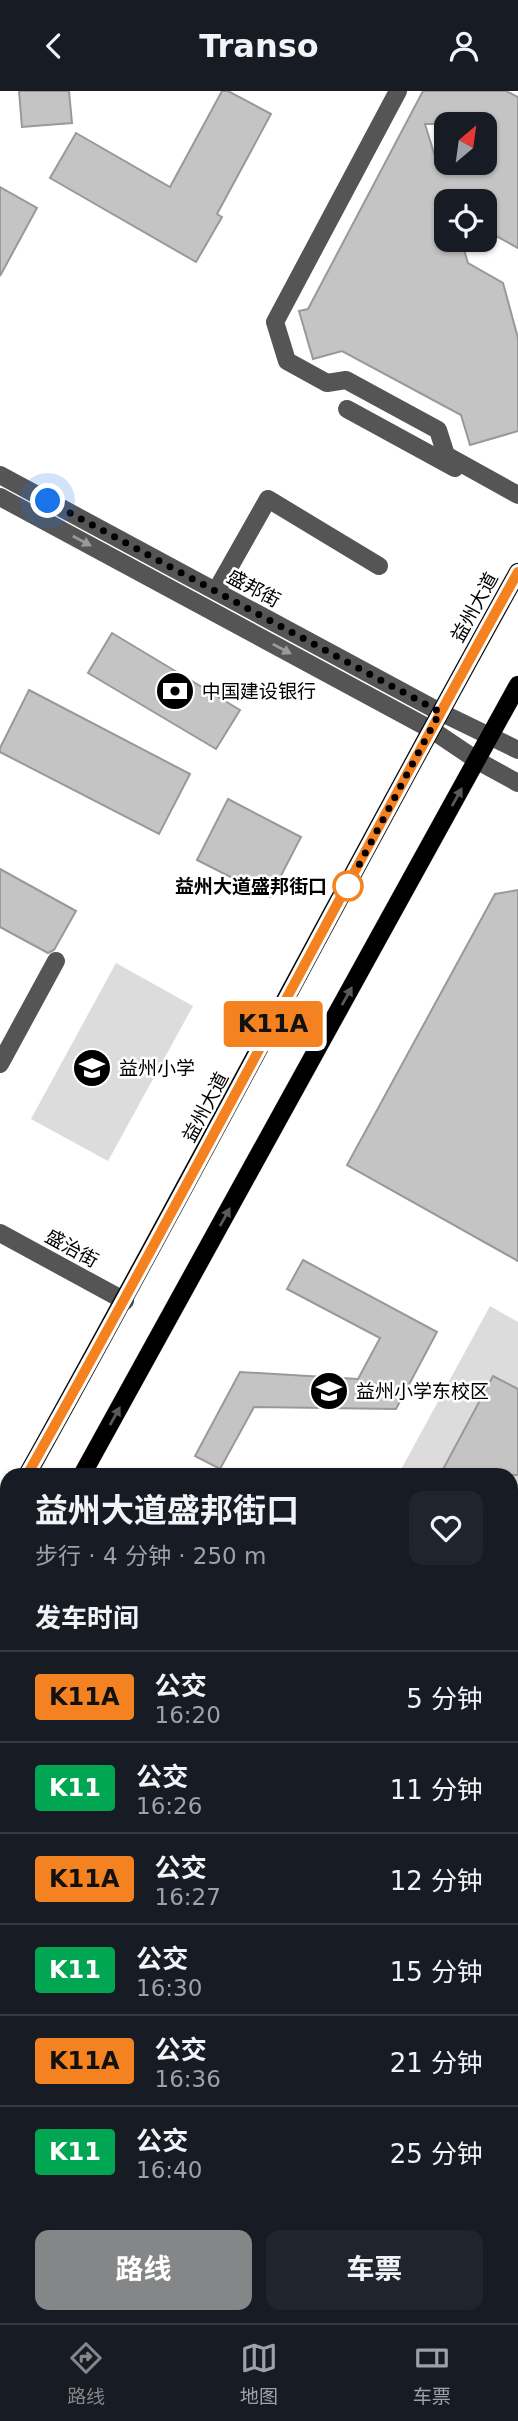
<!DOCTYPE html>
<html lang="zh">
<meta charset="utf-8">
<style>
:root{--surface:#171b24;--page:#20242c;--text:#f1f3f6;--muted:#9ea1a6;--line:#363941;--accent:#858687}
body{margin:0;font-family:"DejaVu Sans","Noto Sans SC",sans-serif;background:var(--page);color:var(--text);height:100vh;display:flex;flex-direction:column;font-size:26px;white-space:nowrap}
*{box-sizing:border-box;margin:0}
p{font-size:23px;color:var(--muted)}
.icon{flex:none;width:38px;height:38px;fill:none;stroke:currentColor;stroke-width:2;stroke-linecap:round;stroke-linejoin:round}
.map{position:relative;flex:1;overflow:hidden}
.details{position:absolute;left:0px;top:1377px;width:518px;height:856px;display:flex;flex-direction:column;background:var(--surface);border-radius:21px 21px 0 0;box-shadow:0 2px 5px #0004}
.details>*{flex:none}
.badge{padding:0 14px;border-radius:5px;font-size:24px;line-height:46px}
.needle{width:46px;rotate:29deg}
.fabs{position:absolute;left:434px;top:21px;display:grid;gap:14px}
.fabs a{display:grid;place-items:center;width:63px;height:63px;border-radius:14px;background:var(--surface);box-shadow:0 2px 5px #0004;font-size:35px}
.you{position:absolute;width:35px;height:35px;margin:-18px;border:5px solid #fff;border-radius:50%;background:#1a73e8;box-shadow:0 0 0 10px #1a73e833}
.map>.badge{position:absolute;translate:-50% -50%;box-shadow:0 0 0 4px #fff}
h2{padding:0 35px;font-size:26px;line-height:63px}
.round{display:grid;place-items:center;flex:none;width:74px;height:74px;border-radius:14px;background:var(--page)}
.summary{display:flex;align-items:center;justify-content:space-between;height:119px;padding:0 35px}
h1{font-size:33px;font-weight:700;line-height:52px}
.primary-button{display:flex;gap:14px;margin-top:auto;padding:14px 35px}
.primary-button a{flex:1;height:80px;border-radius:14px;background:var(--accent);color:#fff;font-size:28px;font-weight:700;line-height:80px;text-align:center}
.primary-button a+a{background:var(--page);color:var(--text)}
ul{padding:0;list-style:none}
li{display:flex;align-items:center;gap:21px;height:91px;padding:0 35px;border-top:2px solid var(--line)}
li div{flex:1}
li b{display:block;font-size:26px}
li em{font-style:normal}
li .badge{min-width:77px;font-weight:700;text-align:center}
header{display:flex;justify-content:space-between;align-items:center;height:91px;padding:0 35px;background:var(--surface);font-size:32px;font-weight:700}
.tab-bar{display:flex;justify-content:space-around;align-items:center;height:98px;border-top:2px solid var(--line);background:var(--surface);font-size:19px;color:var(--muted)}
.tab-bar a{display:grid;justify-items:center;gap:4px}
.tab-bar .active{color:var(--accent)}
.map>svg:first-child{display:block}
.grass{fill:#dcdcdc}
.park{fill:url(#park-tufts)}
.building{fill:#c4c4c4;stroke:#999;stroke-width:2;fill-rule:evenodd}
.lines{fill:none;stroke-linecap:round;stroke-linejoin:round}
.minor-tunnel{stroke:#d9d9d9;stroke-width:18;stroke-dasharray:18 9;stroke-linecap:butt}
.major-casing{stroke:#dbdbdb;stroke-width:19}
.minor{stroke:#555;stroke-width:18}
.major{stroke:#000;stroke-width:18}
.oneway{fill:#999}
.oneway2{fill:#595959}
.line-casing{stroke:#fff;stroke-width:16}
.line{stroke:#f58220;stroke-width:10}
.walk{stroke:#000;stroke-width:7;stroke-dasharray:0 12.6}
.stop-dot{fill:#fff;stroke:#f58220;stroke-width:3.5}
.labels{text-anchor:middle;dominant-baseline:central;stroke-width:5;stroke-linejoin:round;paint-order:stroke}
.street-label{font-size:19px;fill:#000;stroke:#fff}
.poi-label{font-size:19px;fill:#000;stroke:#fff;text-anchor:start}
.stop-label{font-size:19px;font-weight:bold;fill:#000;stroke:#fff;text-anchor:end}
</style>
<header><svg class="icon" aria-label="back" viewBox="0 0 24 24"><path d="M15 5l-7 7 7 7"/></svg>Transo<svg class="icon" aria-label="person" viewBox="0 0 24 24"><circle cx="12" cy="8" r="4"/><path d="M4 21q1-7 8-7t8 7"/></svg></header>
<div class="map">
<svg width="518" height="2232" viewBox="0 0 518 2232">
<defs>
<pattern id="park-tufts" width="24" height="20" patternUnits="userSpaceOnUse" patternTransform="scale(1.75)"><rect width="24" height="20" fill="#dcdcdc"/><path d="M3 7l-1-3M5 7V3M7 7l1-3M15 17l-1-3M17 17v-4M19 17l1-3" fill="none" stroke="#bbb"/></pattern>
</defs>
<rect width="100%" height="100%" fill="#fff"/>
<g class="grass">
<path d="M116 872 193 915 108 1070 31 1028Z"/>
<path d="M490 1215 518 1231V1530L511 1526V1384H398Z"/>
</g>
<path class="park" d="M7 1570V1666L0 1679V1583Z"/>
<g class="building">
<path d="M19 0H69L72 32 22 36Z"/>
<path d="M222 0H228L271 23 217 123 222 126 196 171 50 87 76 42 170 96Z"/>
<path d="M423 0H506L518 6V157L485 139V110H446V149H461L468 172 503 192 518 247V340L470 354 461 324 342 260 313 268 299 220 308 218ZM425 33H485V72H437Z"/>
<path d="M0 96 37 117 0 185Z"/>
<path d="M112 542 240 619 216 658 88 582Z"/>
<path d="M29 599 190 683 159 743 0 661V657Z"/>
<path d="M228 708 301 746 270 806 197 769Z"/>
<path d="M0 778 76 820 54 859 48 862 0 836Z"/>
<path d="M518 799V1170L347 1074 495 803Z"/>
<path d="M303 1169 437 1241 396 1318 254 1316 220 1378 195 1365 240 1281 358 1288 380 1247 287 1198Z"/>
<path d="M493 1285 518 1298V1384H440Z"/>
</g>
<g class="lines">
<path class="minor-tunnel" d="M511 1642 518 1630"/>
<defs>
<g id="major">
<path d="M27 1384C194 1085 351 780 518 481"/>
<path d="M82 1384 518 594"/>
<path d="M0 1432 7 1420"/>
<path d="M0 1530 7 1517"/>
<path d="M0 1902 7 1905"/>
<path d="M0 1956 7 1960"/>
<path d="M511 2180 518 2184"/>
<path d="M496 2226 507 2232"/>
</g>
</defs>
<use href="#major" class="major-casing"/>
<g class="minor">
<path d="M398 0 275 231 287 270 327 292 346 289 438 339 446 364 518 404"/>
<path d="M347 318 455 377"/>
<path d="M0 384 440 621 518 659"/>
<path d="M0 406 432 639 478 670 518 692"/>
<path d="M216 500 268 408 379 475"/>
<path d="M0 973 56 870"/>
<path d="M0 1142 125 1210"/>
<path d="M511 1620 518 1608"/>
<path d="M511 1667 518 1654"/>
<path d="M511 1688 518 1692"/>
<path d="M166 2232 169 2226"/>
</g>
<use href="#major" class="major"/>
</g>
<defs><path id="oneway-solid" d="M-6-.8H1V-3.2L6.5 0L1 3.2V.8H-6Z" transform="scale(1.75)"/></defs>
<g class="oneway">
<use href="#oneway-solid" transform="translate(82 450) rotate(28)"/>
<use href="#oneway-solid" transform="translate(282 558) rotate(28)"/>
</g>
<g class="oneway2">
<use href="#oneway-solid" transform="translate(457 706) rotate(-61)"/>
<use href="#oneway-solid" transform="translate(347 905) rotate(-61)"/>
<use href="#oneway-solid" transform="translate(225 1126) rotate(-61)"/>
<use href="#oneway-solid" transform="translate(115 1325) rotate(-61)"/>
</g>
<g class="lines">
<defs>
<path id="line" d="M27 1384C195 1086 351 780 518 481"/>
</defs>
<use href="#line" class="line-casing"/>
<use href="#line" class="line"/>
<path class="walk" d="M48 410 440 621 342 806 348 795"/>
</g>
<defs>
<symbol id="bank-disc" viewBox="-11 -11 22 22"><circle r="9.5" fill="#000" stroke="#fff"/><path d="M-6-4H6V4H-6ZM0-2.3a2.3 2.3 0 1 0 0 4.6a2.3 2.3 0 1 0 0-4.6Z" fill="#fff"/></symbol>
<symbol id="school-disc" viewBox="-11 -11 22 22"><circle r="9.5" fill="#000" stroke="#fff"/><path d="M0-5L7-2L0 1L-7-2ZM-4 1L0 2.5L4 1V4Q0 6-4 4Z" fill="#fff"/></symbol>
</defs>
<g fill-rule="evenodd">
<use href="#bank-disc" x="153" y="578" width="44" height="44"/>
<use href="#school-disc" x="70" y="955" width="44" height="44"/>
<use href="#school-disc" x="307" y="1278" width="44" height="44"/>
</g>
<circle class="stop-dot" cx="348" cy="795" r="14"/>
<g class="labels">
<g class="street-label">
<text transform="translate(254 497) rotate(28)">盛邦街</text>
<text transform="translate(474 516) rotate(-61)">益州大道</text>
<text transform="translate(205 1016) rotate(-62)">益州大道</text>
<text transform="translate(72 1157) rotate(29)">盛治街</text>
</g>
<g class="poi-label">
<text x="202" y="600">中国建设银行</text>
<text x="119" y="977">益州小学</text>
<text x="356" y="1300">益州小学东校区</text>
</g>
<g class="stop-label">
<text x="327" y="795">益州大道盛邦街口</text>
</g>
</g>
</svg>
<div class="fabs">
<a><svg class="needle" viewBox="-14 -14 28 28"><path d="M0-13l5 13h-10z" fill="#e53935"/><path d="M0 13l5-13h-10z" fill="#9ea1a6"/></svg></a>
<a><svg class="icon" aria-label="locate" viewBox="0 0 24 24"><circle cx="12" cy="12" r="6"/><path d="M12 2v4M12 18v4M2 12h4M18 12h4"/></svg></a>
</div>
<div class="you" style="left:48px;top:410px"></div>
<b class="badge" style="left:273px;top:933px;background:#f58220;color:#111">K11A</b>
<section class="details">
<div class="summary"><div><h1>益州大道盛邦街口</h1><p>步行 · 4 分钟 · 250 m</p></div><a class="round"><svg class="icon" aria-label="heart" viewBox="0 0 24 24"><path d="M12 20l-8-8c-3-5 5-10 8-4 3-6 11-1 8 4z"/></svg></a></div>
<h2>发车时间</h2>
<ul>
<li><span class="badge" style="background:#f58220;color:#111">K11A</span><div><b>公交</b><p>16:20</p></div><em>5 分钟</em></li>
<li><span class="badge" style="background:#00a651;color:#fff">K11</span><div><b>公交</b><p>16:26</p></div><em>11 分钟</em></li>
<li><span class="badge" style="background:#f58220;color:#111">K11A</span><div><b>公交</b><p>16:27</p></div><em>12 分钟</em></li>
<li><span class="badge" style="background:#00a651;color:#fff">K11</span><div><b>公交</b><p>16:30</p></div><em>15 分钟</em></li>
<li><span class="badge" style="background:#f58220;color:#111">K11A</span><div><b>公交</b><p>16:36</p></div><em>21 分钟</em></li>
<li><span class="badge" style="background:#00a651;color:#fff">K11</span><div><b>公交</b><p>16:40</p></div><em>25 分钟</em></li>
</ul>
<div class="primary-button"><a>路线</a><a>车票</a></div>
</section>
</div>
<nav class="tab-bar">
<a class="active"><svg class="icon" aria-label="directions" viewBox="0 0 24 24"><path d="M12 3l9 9-9 9-9-9zM9 14v-3h6M13 9l2 2-2 2"/></svg>路线</a>
<a><svg class="icon" aria-label="map" viewBox="0 0 24 24"><path d="M3 6l6-2 6 2 6-2v14l-6 2-6-2-6 2zM9 4v14M15 6v14"/></svg>地图</a>
<a><svg class="icon" aria-label="tickets" viewBox="0 0 24 24"><path d="M3 7h18v10H3zM15 7v10"/></svg>车票</a>
</nav>
